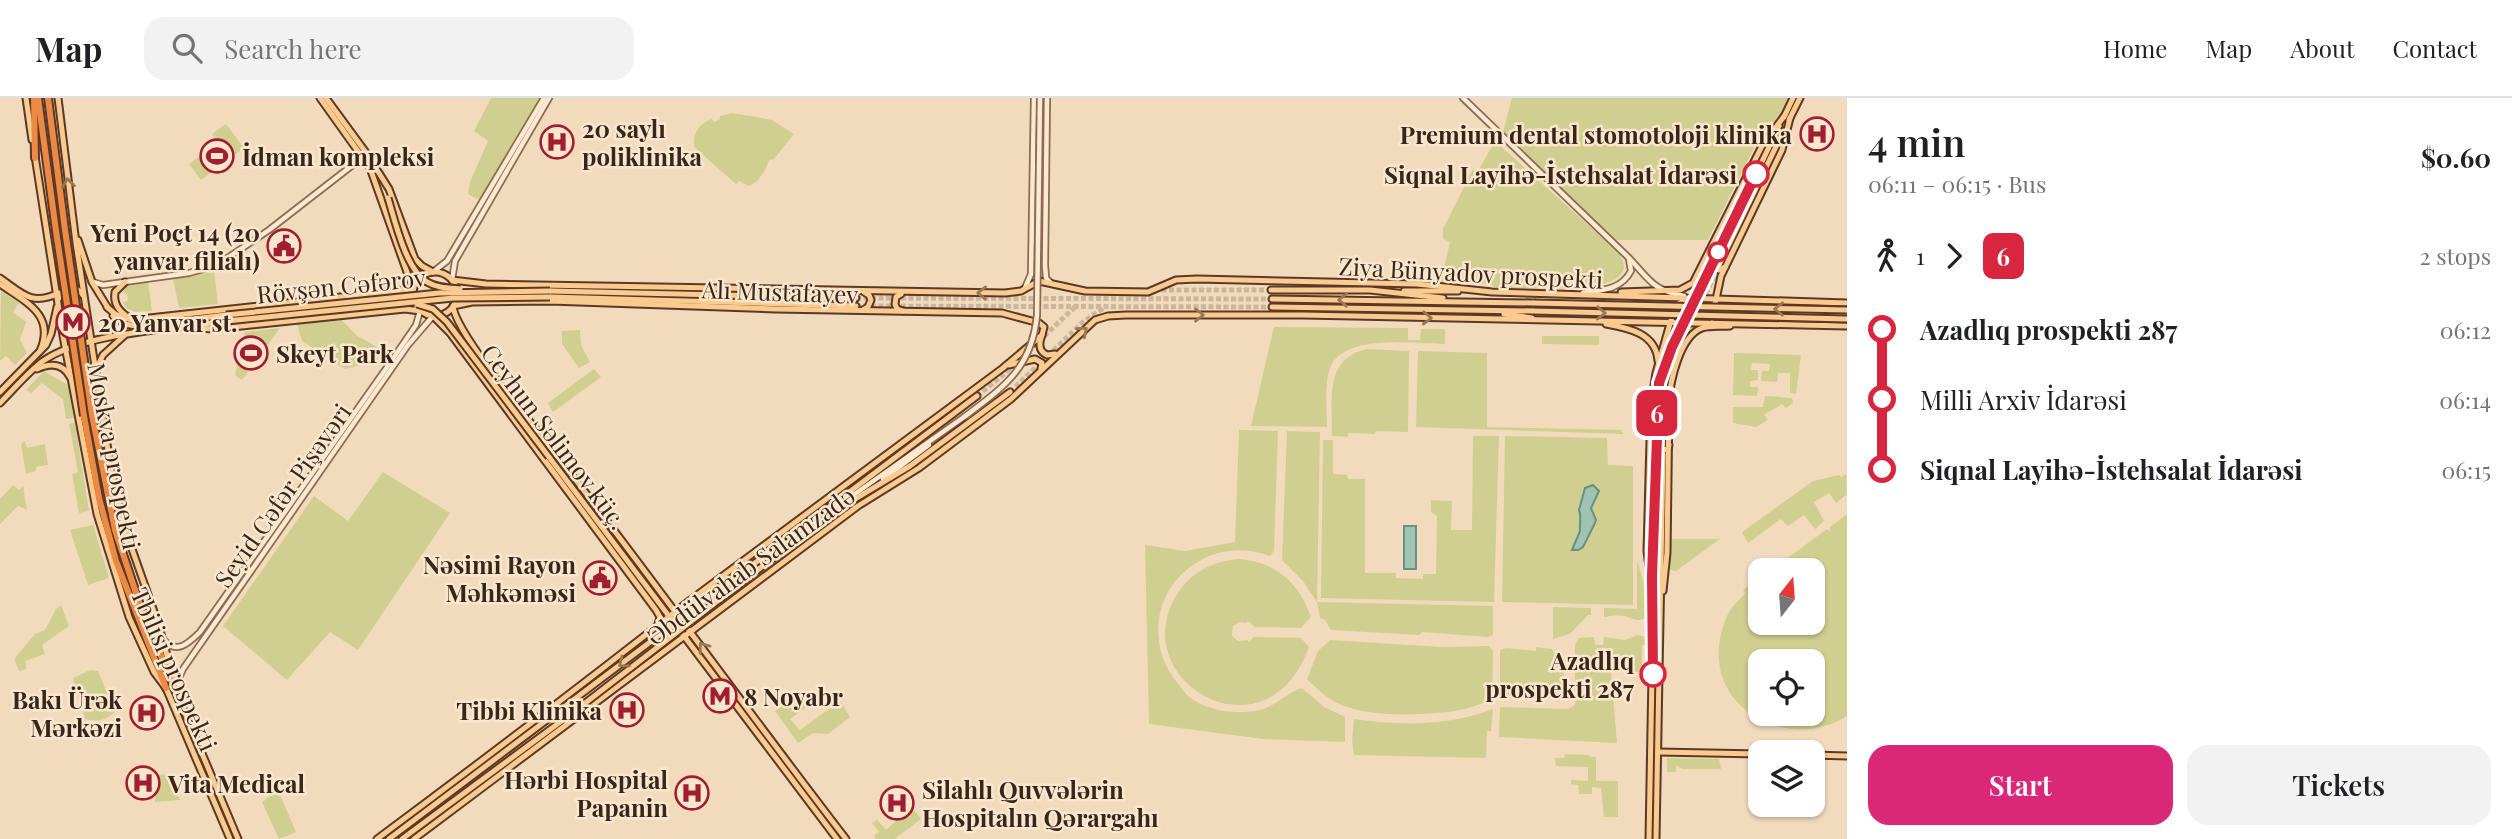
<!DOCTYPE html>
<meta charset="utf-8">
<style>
:root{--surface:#fff;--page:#f2f2f2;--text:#202124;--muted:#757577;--line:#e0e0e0;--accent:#db2777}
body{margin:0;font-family:"Playfair Display",serif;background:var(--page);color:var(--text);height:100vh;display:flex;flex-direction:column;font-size:26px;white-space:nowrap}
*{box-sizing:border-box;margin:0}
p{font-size:23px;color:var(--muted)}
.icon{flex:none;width:38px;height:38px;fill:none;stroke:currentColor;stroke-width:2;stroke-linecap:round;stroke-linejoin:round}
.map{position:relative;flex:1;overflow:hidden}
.drawer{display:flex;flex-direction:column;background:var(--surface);width:665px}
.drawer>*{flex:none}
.badge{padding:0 14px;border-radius:10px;font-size:24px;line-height:46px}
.needle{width:46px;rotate:17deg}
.buttons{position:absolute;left:1748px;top:460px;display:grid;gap:14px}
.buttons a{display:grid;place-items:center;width:77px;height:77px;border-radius:14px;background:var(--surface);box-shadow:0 2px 5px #0004;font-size:35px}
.map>.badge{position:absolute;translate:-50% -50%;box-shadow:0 0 0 4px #fff}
.legs{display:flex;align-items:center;gap:10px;height:77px;padding:0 21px;font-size:23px}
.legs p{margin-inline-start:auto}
.overview{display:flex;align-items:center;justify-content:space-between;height:119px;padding:0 21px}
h1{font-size:38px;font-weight:600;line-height:52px}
.cta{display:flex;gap:14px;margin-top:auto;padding:14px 21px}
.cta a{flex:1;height:80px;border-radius:21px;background:var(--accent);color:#fff;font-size:28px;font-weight:600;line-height:80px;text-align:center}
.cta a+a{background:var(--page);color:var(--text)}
ul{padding:0 21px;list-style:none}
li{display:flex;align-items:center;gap:24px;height:70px;font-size:26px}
li i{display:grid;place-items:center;width:10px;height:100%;margin:0 9px;background:currentColor}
li i::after{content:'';width:18px;height:18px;margin:-9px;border:5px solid;border-radius:50%;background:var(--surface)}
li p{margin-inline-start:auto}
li:first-child i{background:linear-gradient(#0000 50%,currentColor 0)}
li:last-child i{background:linear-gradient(currentColor 50%,#0000 0)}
header{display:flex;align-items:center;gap:42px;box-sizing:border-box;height:98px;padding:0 35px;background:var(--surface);border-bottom:2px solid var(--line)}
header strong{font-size:33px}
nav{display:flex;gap:38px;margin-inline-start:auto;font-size:24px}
.search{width:490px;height:63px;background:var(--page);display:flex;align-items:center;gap:18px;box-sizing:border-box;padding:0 24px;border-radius:21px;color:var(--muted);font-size:26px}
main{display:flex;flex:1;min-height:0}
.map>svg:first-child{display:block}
.green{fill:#d1cf90;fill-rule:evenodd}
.water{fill:#a1c3b4;stroke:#679181;stroke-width:2}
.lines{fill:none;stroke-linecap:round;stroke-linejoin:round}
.major-tunnel{stroke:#cdb79c;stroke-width:5;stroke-dasharray:5 2.5;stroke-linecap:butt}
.minor-casing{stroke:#8c6a54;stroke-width:8}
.major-casing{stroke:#593929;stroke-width:9}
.highway-casing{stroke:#593929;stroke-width:10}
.minor{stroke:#fce9d0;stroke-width:4.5}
.major{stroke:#faca8f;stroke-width:5}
.highway{stroke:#ec8a43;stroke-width:6}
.minor-bridge-casing{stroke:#8c6a54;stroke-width:8;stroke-linecap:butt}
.major-bridge-casing{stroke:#593929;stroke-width:9;stroke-linecap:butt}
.highway-bridge-casing{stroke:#593929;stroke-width:10;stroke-linecap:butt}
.minor-bridge{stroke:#fce9d0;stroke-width:4.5}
.major-bridge{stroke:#faca8f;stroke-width:5}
.highway-bridge{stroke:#ec8a43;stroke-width:6}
.oneway{stroke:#9a7854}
.line-1-casing{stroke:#fff;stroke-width:16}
.line-1{stroke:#d7263d;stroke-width:10}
.stop-1-dot{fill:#fff;stroke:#d7263d;stroke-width:3.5}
.labels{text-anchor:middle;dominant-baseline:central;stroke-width:5;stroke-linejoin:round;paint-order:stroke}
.poi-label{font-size:24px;font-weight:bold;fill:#39251a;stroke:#f9e6cd;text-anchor:start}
.stop-label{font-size:24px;font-weight:bold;fill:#39251a;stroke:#f9e6cd;text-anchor:end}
.street-label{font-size:24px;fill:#39251a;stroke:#f9e6cd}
</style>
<header>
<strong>Map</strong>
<div class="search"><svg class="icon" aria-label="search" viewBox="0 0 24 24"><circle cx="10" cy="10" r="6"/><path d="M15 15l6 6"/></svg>Search here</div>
<nav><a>Home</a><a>Map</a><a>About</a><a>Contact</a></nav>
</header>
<main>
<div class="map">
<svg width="1847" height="741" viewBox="0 0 1847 741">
<rect width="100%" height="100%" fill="#f2dbbd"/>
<g class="green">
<path d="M491 0H541L481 103 468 96 470 84 488 43 474 33Z"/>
<path d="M1512 0H1789L1782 14 1758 42 1708 142H1614L1503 34Z"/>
<path d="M732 15 772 22 794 36 774 61 769 62C766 72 759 84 749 88L739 83 736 86 694 49C693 35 698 27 711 21L715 24 720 21V18Z"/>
<path d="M226 26 244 50 201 82 189 66 218 45 212 36Z"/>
<path d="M1495 43 1617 153C1657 203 1512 189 1494 189L1491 186 1441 184 1450 144 1443 141V131L1473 71 1478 73Z"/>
<path d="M214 172 218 206 179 210 173 180Z"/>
<path d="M148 184 152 213 135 214 126 210 123 204 128 203 127 196H124L123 187Z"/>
<path d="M1 193 19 205 13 214 26 224 20 242 27 255 15 267 6 258 0 263Z"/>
<path d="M342 222 356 237 377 249 378 262 345 271 302 243 297 226Z"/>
<path d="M1672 228H1693C1676 258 1666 287 1666 322L1660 320 1654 323 1657 282Z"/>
<path d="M1274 229 1408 230V242H1420L1421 231H1445V246C1414 246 1344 235 1330 270 1324 287 1327 311 1327 329L1251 328Z"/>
<path d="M280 230 242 282 235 277 245 234Z"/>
<path d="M580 232 581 247 590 264 579 270 562 246V233Z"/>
<path d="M1542 238H1599V247L1542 246Z"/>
<path d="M1367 251 1409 253 1408 334 1376 333 1375 336 1348 335V339L1332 338C1333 302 1323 261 1367 251Z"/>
<path d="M1418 253 1487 255V329L1621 332 1624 336 1416 329Z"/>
<path d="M1734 255 1801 257 1796 296 1790 295V275H1778L1777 284 1761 283 1762 273H1769L1770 266 1752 265 1751 272H1758V282L1750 283V289H1758L1757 298 1733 297Z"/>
<path d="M594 271 601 279 553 314 548 305Z"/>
<path d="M44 273 68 287 74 320 66 321 63 301 42 285 31 295 26 292Z"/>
<path d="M1765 298 1792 300 1793 305 1786 310 1782 306 1764 317 1768 322 1756 329 1733 325V309H1763Z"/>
<path d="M75 324 89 413 79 415 72 376 78 374 69 326Z"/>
<path d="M1239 332 1278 333 1274 453 1270 458C1247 450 1226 450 1203 461 1154 486 1144 546 1179 587 1182 590 1185 596 1189 599 1208 613 1233 616 1255 613 1274 611 1286 594 1302 590L1324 609 1345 619V644L1263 641 1149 626 1145 447 1185 453 1235 444Z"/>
<path d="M1287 333 1320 334 1317 504 1493 508V537L1488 539 1422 534 1419 537 1331 532 1325 522 1320 520 1317 504 1303 483 1282 462Z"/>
<path d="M1473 338H1499L1494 504 1321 500 1323 342H1333V376L1347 377 1348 381H1365V475H1396V480L1423 481V476H1436L1437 418 1431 414V402L1452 403 1451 432H1472Z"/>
<path d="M1505 338 1607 340 1608 367 1633 368V507L1502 504Z"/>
<path d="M25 343 27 350 45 346 48 367 36 369V373L26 376 21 346Z"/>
<path d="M383 374 450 415 358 552 330 534 287 582 223 528 314 398 348 423Z"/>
<path d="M1846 376 1847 396 1836 405 1829 395 1814 404 1824 423 1815 431 1804 417 1788 428 1781 421 1748 445 1742 434 1813 383 1839 377 1841 379Z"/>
<path d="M13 387 19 392 23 388 27 412 18 408 0 426V401Z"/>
<path d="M1847 416V618C1790 654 1707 613 1720 541 1722 531 1725 520 1731 511 1735 505 1741 500 1745 495L1743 492 1760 480V525H1813V472H1771L1827 431 1831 434 1829 430ZM1760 564H1813V616H1760Z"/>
<path d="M93 427 109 480 88 487 70 432Z"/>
<path d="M1670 441H1720L1676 473 1671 472 1670 470Z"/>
<path d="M1237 461C1275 463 1299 484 1311 519L1301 530 1255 529 1248 523 1246 525 1240 524 1233 528 1232 538 1238 543 1247 542 1249 544 1254 539 1301 540 1309 549C1267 666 1125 584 1176 498 1189 475 1212 464 1237 461Z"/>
<path d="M1637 462 1648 500V518C1639 525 1634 521 1624 518 1618 517 1610 518 1604 519V510L1637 511Z"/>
<path d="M61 507 69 528 42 547 45 556 25 563 27 571 19 573 14 561 35 536 45 532 56 511Z"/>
<path d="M1553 509 1591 510V517H1588L1570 536 1553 541Z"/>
<path d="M1638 537 1647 539 1646 547H1642V574H1611L1617 645 1499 639 1500 609 1568 611 1575 607V547L1579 540 1594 539 1595 547H1603L1604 539 1625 542Z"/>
<path d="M1330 542 1442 549 1489 548 1493 553 1492 602C1480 606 1468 611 1455 613 1425 617 1376 619 1347 609 1332 605 1318 592 1307 581L1318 553Z"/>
<path d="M1536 549 1552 551 1557 559 1565 561 1567 571 1564 572 1563 601 1500 599V552L1506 550 1536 553Z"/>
<path d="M90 572 98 573 115 614C105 623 98 624 85 621L73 580Z"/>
<path d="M805 592 809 597 802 602 806 609 790 621 800 632 840 603 850 619 828 636 813 635 798 645 775 613Z"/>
<path d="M1493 611 1491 633H1487L1486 660 1354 657 1352 643 1354 621C1400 628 1450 628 1493 611Z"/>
<path d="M1565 656 1589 657 1590 659H1596V683H1618V719H1604L1601 690 1592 689V696H1579L1578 687 1571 686V682L1588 683V669L1556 668 1555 660H1564Z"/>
<path d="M1667 660 1719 661 1721 671H1682L1676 667V674H1667Z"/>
<path d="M169 676 180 702 155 704 156 677Z"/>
<path d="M278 692 296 734 279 741 262 704Z"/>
<path d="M898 692 921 721 895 741H876L874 738 879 734 872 725 877 722 886 732 899 720 888 705Z"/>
</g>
<g class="water">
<path d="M1593 387 1599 393 1591 410 1596 422 1594 427 1583 449 1578 452H1572L1580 433C1579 426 1582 418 1579 412L1585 390Z"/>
<rect x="1404" y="428" width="12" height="43"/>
</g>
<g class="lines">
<g class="major-tunnel">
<path d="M1109 192H1271"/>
<path d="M856 200 1272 201"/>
<path d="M856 208 1272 209"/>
<path d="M1010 294 1083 224 1104 210"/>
<path d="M977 298 1004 276 1076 208"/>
<path d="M1656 327 1661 275 1712 167"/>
<path d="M1663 352 1664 304 1668 277 1719 168"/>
</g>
<defs>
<g id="minor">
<path d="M1047 0 1045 167 1046 180 1050 184"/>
<path d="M1463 0 1629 160C1650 182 1652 192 1684 198"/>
<path d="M433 174 447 163 544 0"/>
<path d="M452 182 455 163 549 0"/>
<path d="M93 184 103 187 189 175 217 167 269 132 363 59"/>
<path d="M1025 190 1031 176 1034 0"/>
<path d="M1583 195C1602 192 1621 192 1631 173L1629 161"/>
<path d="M883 381 929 347"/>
<path d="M829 411 842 405 964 319"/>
<path d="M163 541C176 557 188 546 200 534L390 265 416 227 420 213"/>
<path d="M178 592 179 580 183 571 408 247 433 218"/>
</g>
<g id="major">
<path d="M26 0 32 42"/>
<path d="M58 0 76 145 111 372 126 434 158 525 173 579"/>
<path d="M326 0 367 56 389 91 415 161 422 168 433 174"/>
<path d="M1784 19 1793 0"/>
<path d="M1789 22 1800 0"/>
<path d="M35 58 63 238 97 416 129 519 154 574 166 590 230 741"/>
<path d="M78 142 92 184 108 210"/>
<path d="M1708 161 1709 167 1719 172 1725 169"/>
<path d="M1714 164 1779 28"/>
<path d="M1719 167 1783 34"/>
<circle cx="435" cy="196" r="22"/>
<path d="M0 180C23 196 31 208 59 195"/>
<path d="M452 182 486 186 1005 195 1021 193 1039 183 1085 193 1148 194 1176 182 1197 181 1417 186 1492 194 1847 205"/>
<path d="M125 184 115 194C113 206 119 214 130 220"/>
<path d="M0 186C25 204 56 216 40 253"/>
<path d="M1271 192H1370L1443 200"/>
<path d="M550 193 856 200"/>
<path d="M1404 193H1458"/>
<path d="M1621 194 1680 192 1693 185 1762 48 1785 17"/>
<path d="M901 196 896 199 895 206 897 211 903 213"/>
<path d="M550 199 856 208"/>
<path d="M59 200C64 188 76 187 83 197"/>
<path d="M1272 201 1534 205"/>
<path d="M107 209 115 216 131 222 413 191 370 70 320 0"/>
<path d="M1272 209 1533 213"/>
<path d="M863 212 868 209 871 202 869 197 864 194"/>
<path d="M1504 216 1532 220"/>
<path d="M113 218 125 226 136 228 226 217"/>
<path d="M433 218 450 235 656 512 660 519 658 526"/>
<path d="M1712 220 1721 178 1782 52 1790 20"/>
<path d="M1606 226C1628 230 1656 235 1658 263"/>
<path d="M198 230 213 231 405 211 420 213"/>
<path d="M1042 237C1039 245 1038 253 1047 257L1055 256"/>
<path d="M1009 267 1035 261 1042 265 1041 271"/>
<path d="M37 271C50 265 63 265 70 279"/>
<path d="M96 271 103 257 125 237"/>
<path d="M0 294 46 247 51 236 57 209"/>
<path d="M0 305C14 291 27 275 43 263 84 234 177 231 227 223"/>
<path d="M1655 344 1663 352 1668 351 1669 347"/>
<path d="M1651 353 1655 344 1656 325 1662 323 1669 329"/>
<path d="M549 359 837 741"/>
<path d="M755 465 977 298"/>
<path d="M759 471 840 410 910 368 1010 294"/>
<path d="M1650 478 1647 453 1651 306 1656 275 1673 215 1678 206 1688 201"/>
<path d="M1663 493 1667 455 1669 304C1670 283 1680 238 1702 230 1711 227 1721 229 1730 228"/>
<path d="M177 596 238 741"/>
<path d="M1658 654 1760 656"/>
<path d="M1813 657 1847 658"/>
<path d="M377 741C482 663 586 584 689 503L1003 270 1042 237 1044 229 1039 225 1002 215 776 211 550 203 472 204 453 208C455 235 538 333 559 360 656 486 749 615 846 741"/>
<path d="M389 741 564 609"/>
<path d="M402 741 571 616"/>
<path d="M414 741 858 408 919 370 1011 301 1095 222 1108 218 1126 217H1303L1847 228"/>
<path d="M1649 741 1656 356"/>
<path d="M1656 741 1663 356"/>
</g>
<g id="highway">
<path d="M34 0 35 60"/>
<path d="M38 0 56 133"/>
<path d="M48 0 65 132"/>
<path d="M92 317 115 432 142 513 178 598"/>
<path d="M84 318 99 400 116 463 166 590"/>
</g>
</defs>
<use href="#minor" class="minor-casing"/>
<use href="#major" class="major-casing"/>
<use href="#highway" class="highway-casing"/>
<use href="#minor" class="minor"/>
<use href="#major" class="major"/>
<use href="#highway" class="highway"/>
<defs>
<path id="minor-bridge" d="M964 319C1004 289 1032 270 1037 217L1040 0"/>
<g id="major-bridge">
<path d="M388 100C395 123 406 172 427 184 437 190 449 190 460 191"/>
<path d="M1534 205 1847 212"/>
<path d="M417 206 433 211 447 224 549 359"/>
<path d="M1533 213 1847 221"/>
<path d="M226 217 439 195 550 193"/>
<path d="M227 223 453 200 550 199"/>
<path d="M564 609 755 465"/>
<path d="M571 616 759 471"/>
</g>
<g id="highway-bridge">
<path d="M65 132 92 317"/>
<path d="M56 133 84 318"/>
</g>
</defs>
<use href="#minor-bridge" class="minor-bridge-casing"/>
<use href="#major-bridge" class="major-bridge-casing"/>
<use href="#highway-bridge" class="highway-bridge-casing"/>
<use href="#minor-bridge" class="minor-bridge"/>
<use href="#major-bridge" class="major-bridge"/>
<use href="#highway-bridge" class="highway-bridge"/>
</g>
<defs><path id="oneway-chevron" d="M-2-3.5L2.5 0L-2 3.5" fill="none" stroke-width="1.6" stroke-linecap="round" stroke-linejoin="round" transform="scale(1.75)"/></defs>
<g class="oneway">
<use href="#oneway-chevron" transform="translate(68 85) rotate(-97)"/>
<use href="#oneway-chevron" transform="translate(982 195) rotate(-179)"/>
<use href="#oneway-chevron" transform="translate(1343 202) rotate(-179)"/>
<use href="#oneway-chevron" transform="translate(1779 211) rotate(-179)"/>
<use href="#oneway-chevron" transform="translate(1601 215) rotate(2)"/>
<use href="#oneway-chevron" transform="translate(1199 217)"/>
<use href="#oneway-chevron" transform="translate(1427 220) rotate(2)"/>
<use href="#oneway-chevron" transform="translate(1083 233) rotate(-41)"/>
<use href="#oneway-chevron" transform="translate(703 549) rotate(-127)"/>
<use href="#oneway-chevron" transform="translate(623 565) rotate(143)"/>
</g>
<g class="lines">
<defs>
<path id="line-1" d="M1653 576 1652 478 1659 285 1672 249 1756 76"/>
</defs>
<use href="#line-1" class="line-1-casing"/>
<use href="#line-1" class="line-1"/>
</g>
<defs>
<symbol id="hospital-ring" viewBox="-11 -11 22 22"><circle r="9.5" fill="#f9e6cd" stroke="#a11e31" stroke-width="1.5"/><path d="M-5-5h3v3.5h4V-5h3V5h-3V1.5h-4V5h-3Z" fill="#a11e31"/></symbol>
<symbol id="stadium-ring" viewBox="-11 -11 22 22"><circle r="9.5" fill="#f9e6cd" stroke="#a11e31" stroke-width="1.5"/><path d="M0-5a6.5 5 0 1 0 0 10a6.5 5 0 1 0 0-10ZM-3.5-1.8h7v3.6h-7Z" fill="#a11e31"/></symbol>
<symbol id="civic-ring" viewBox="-11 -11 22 22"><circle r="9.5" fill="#f9e6cd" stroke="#a11e31" stroke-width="1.5"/><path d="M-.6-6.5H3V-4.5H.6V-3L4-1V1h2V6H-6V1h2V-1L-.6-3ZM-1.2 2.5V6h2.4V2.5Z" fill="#a11e31"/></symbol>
<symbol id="metro-ring" viewBox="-11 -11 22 22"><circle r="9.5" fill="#f9e6cd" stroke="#a11e31" stroke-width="1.5"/><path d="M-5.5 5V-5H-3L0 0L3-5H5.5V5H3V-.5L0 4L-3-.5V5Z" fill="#a11e31"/></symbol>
</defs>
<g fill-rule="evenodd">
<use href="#hospital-ring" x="1798" y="17" width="38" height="38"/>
<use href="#hospital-ring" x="538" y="25" width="38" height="38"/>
<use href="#stadium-ring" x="198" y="39" width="38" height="38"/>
<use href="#civic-ring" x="265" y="129" width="38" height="38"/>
<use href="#metro-ring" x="54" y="205" width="38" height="38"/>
<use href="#stadium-ring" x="232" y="236" width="38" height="38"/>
<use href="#civic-ring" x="581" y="461" width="38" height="38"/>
<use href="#metro-ring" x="701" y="579" width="38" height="38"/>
<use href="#hospital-ring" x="608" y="593" width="38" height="38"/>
<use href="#hospital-ring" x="128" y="596" width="38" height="38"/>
<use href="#hospital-ring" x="124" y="666" width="38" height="38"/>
<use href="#hospital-ring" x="673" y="676" width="38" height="38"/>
<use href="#hospital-ring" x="878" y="686" width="38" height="38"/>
</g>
<g class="stop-1-dot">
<circle cx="1756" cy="76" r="12"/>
<circle cx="1718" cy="154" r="9"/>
<circle cx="1653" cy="576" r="12"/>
</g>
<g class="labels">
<g class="poi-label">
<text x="582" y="30">20 saylı<tspan x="582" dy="28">poliklinika</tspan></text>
<text x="1792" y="36" text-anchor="end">Premium dental stomotoloji klinika</text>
<text x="242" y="58">İdman kompleksi</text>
<text x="260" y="134" text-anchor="end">Yeni Poçt 14 (20<tspan x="260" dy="28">yanvar filialı)</tspan></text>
<text x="98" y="224">20 Yanvar st.</text>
<text x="276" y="255">Skeyt Park</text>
<text x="576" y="466" text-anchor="end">Nəsimi Rayon<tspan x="576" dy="28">Məhkəməsi</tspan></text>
<text x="744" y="598">8 Noyabr</text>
<text x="122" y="601" text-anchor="end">Bakı Ürək<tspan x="122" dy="28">Mərkəzi</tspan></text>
<text x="602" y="612" text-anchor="end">Tibbi Klinika</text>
<text x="668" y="681" text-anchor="end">Hərbi Hospital<tspan x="668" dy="28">Papanin</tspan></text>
<text x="168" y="685">Vita Medical</text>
<text x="922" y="691">Silahlı Quvvələrin<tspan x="922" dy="28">Hospitalın Qərargahı</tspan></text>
</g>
<g class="stop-label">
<text x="1737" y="76">Siqnal Layihə-İstehsalat İdarəsi</text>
<text x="1634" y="562">Azadlıq<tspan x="1634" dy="28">prospekti 287</tspan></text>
</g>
<g class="street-label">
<text transform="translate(1471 174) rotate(3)">Ziya Bünyadov prospekti</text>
<text transform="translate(341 187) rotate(-6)">Rövşən Cəfərov</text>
<text transform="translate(780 193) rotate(2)">Alı Mustafayev</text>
<text transform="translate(555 338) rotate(53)">Ceyhun Səlimov küç.</text>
<text transform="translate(115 358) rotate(79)">Moskva prospekti</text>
<text transform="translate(282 397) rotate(-55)">Seyid Cəfər Pişəvəri</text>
<text transform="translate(750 467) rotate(-36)">Əbdülvahab Salamzadə</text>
<text transform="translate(175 571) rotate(66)">Tbilisi prospekti</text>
</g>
</g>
</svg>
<div class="buttons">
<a><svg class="needle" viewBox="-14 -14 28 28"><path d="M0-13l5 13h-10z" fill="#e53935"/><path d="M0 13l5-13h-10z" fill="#757577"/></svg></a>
<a><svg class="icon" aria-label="locate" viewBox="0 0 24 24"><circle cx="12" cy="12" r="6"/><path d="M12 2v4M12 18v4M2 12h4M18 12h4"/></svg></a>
<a><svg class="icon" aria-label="layers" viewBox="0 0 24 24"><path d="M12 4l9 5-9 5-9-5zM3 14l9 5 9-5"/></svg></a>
</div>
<b class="badge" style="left:1657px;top:315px;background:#d7263d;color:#fff">6</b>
</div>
<section class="drawer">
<div class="overview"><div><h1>4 min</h1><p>06:11 – 06:15 · Bus</p></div><b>$0.60</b></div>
<div class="legs"><svg class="icon" aria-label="walk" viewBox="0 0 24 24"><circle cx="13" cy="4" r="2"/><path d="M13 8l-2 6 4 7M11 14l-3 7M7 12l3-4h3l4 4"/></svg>1<svg class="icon" aria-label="forward" viewBox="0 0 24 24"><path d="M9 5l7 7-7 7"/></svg><b class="badge" style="background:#d7263d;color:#fff">6</b><p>2 stops</p></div>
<ul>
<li><i style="color:#d7263d"></i><b>Azadlıq prospekti 287</b><p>06:12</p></li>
<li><i style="color:#d7263d"></i><span>Milli Arxiv İdarəsi</span><p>06:14</p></li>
<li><i style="color:#d7263d"></i><b>Siqnal Layihə-İstehsalat İdarəsi</b><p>06:15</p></li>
</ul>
<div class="cta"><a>Start</a><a>Tickets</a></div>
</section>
</main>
